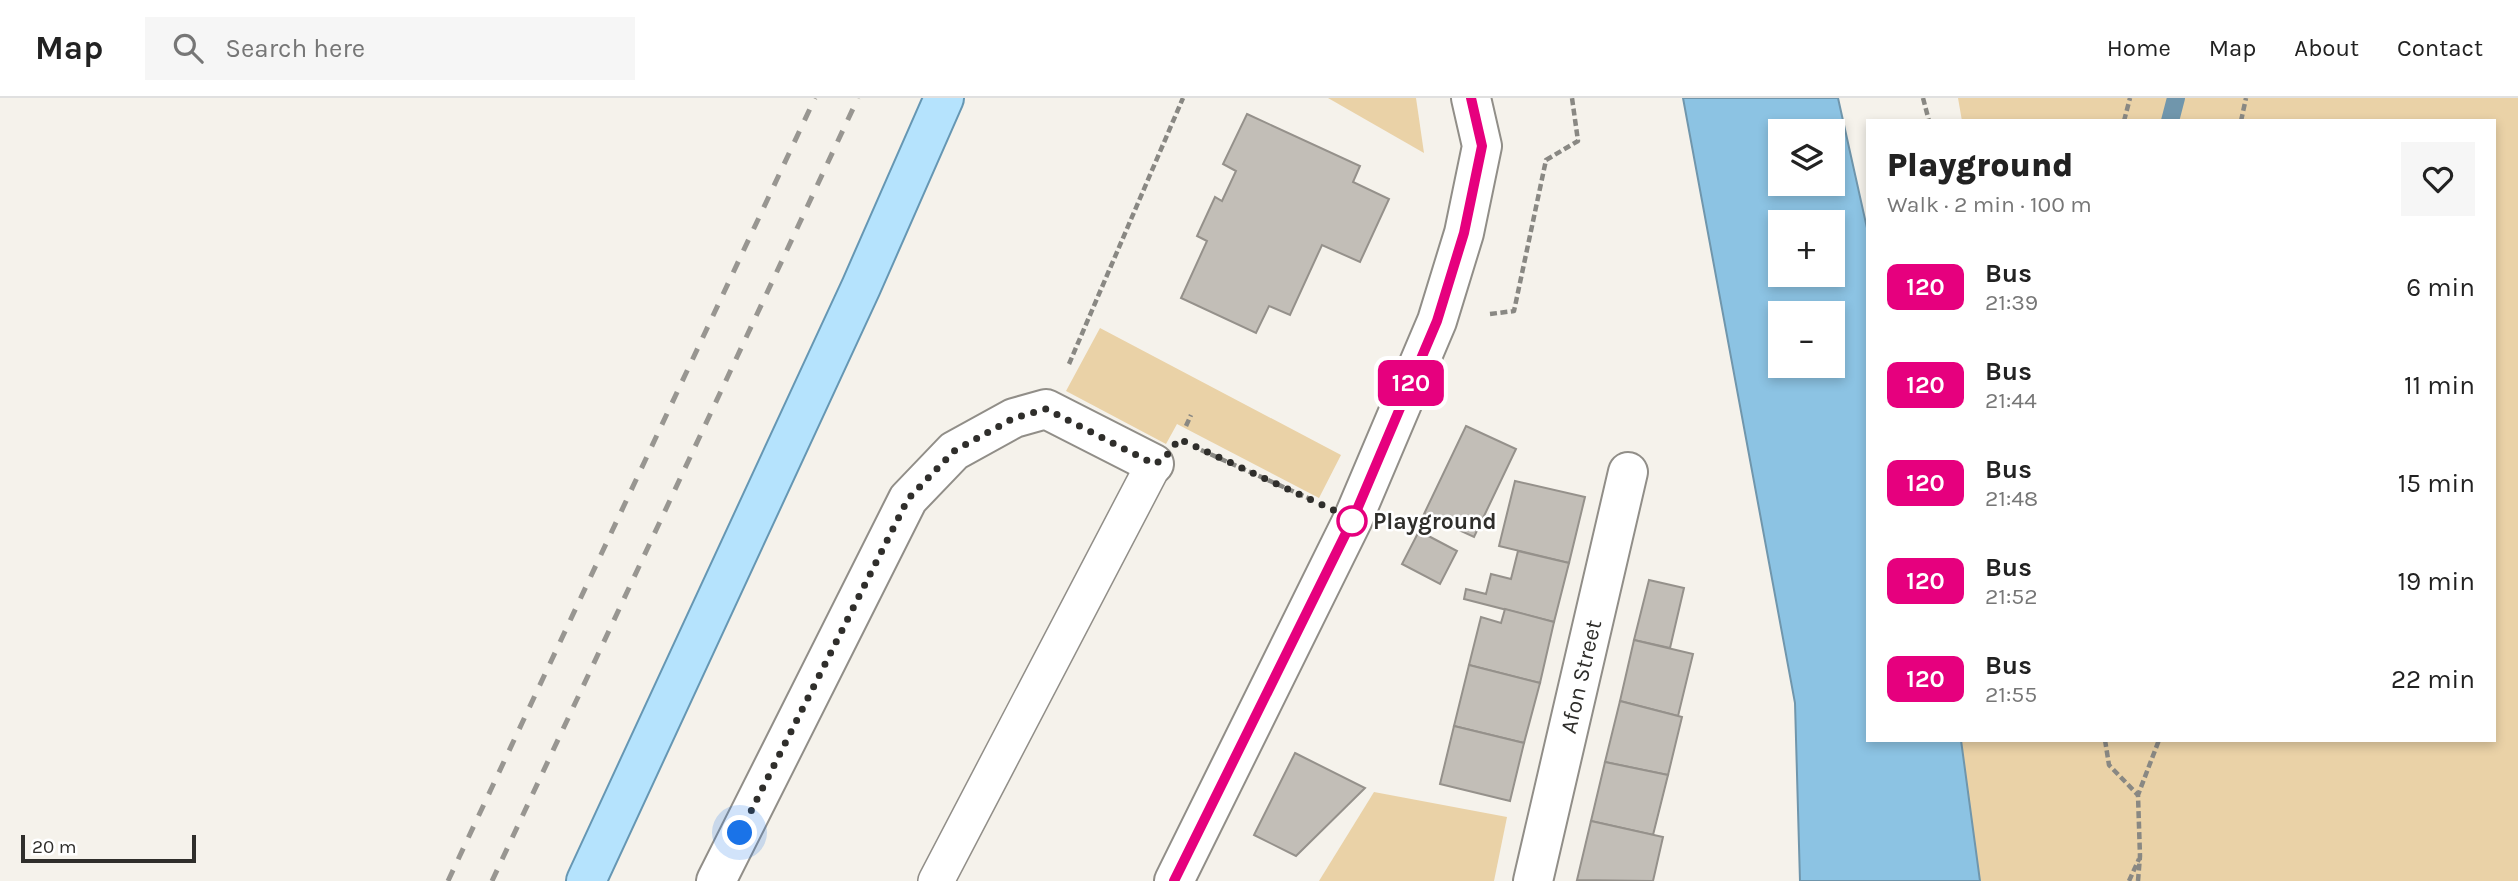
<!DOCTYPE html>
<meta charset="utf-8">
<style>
:root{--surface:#fff;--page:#f6f6f6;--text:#222;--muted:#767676;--line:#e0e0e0}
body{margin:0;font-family:Karla,sans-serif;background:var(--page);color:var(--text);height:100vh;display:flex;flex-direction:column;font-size:26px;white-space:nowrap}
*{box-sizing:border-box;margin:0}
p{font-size:23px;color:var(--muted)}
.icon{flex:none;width:38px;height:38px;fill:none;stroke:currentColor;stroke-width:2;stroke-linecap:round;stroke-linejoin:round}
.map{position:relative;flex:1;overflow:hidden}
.details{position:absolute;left:1866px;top:21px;width:630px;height:623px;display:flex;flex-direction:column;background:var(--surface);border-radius:0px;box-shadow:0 4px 10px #0003}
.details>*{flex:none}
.badge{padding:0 14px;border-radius:10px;font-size:24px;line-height:46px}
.tools{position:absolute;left:1768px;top:21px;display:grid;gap:14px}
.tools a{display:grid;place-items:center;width:77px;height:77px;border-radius:0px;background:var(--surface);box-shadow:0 4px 10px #0003;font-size:35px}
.scale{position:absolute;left:21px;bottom:18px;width:175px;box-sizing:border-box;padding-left:7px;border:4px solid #2f2e2b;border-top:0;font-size:19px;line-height:24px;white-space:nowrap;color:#2f2e2b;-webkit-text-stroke:5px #fff;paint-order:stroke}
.you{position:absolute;width:35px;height:35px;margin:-18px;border:5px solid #fff;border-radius:50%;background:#1a73e8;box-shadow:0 0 0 10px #1a73e833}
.map>.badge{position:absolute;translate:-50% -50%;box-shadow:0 0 0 4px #fff}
.round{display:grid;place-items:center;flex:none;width:74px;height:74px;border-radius:0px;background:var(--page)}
.overview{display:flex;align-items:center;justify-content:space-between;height:119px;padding:0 21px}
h1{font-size:33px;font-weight:800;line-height:52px}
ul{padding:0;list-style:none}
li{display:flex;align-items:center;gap:21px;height:98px;padding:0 21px}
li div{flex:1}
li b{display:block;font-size:26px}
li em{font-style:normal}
li .badge{min-width:77px;font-weight:700;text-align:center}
header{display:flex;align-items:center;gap:42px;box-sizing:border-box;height:98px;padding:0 35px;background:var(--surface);border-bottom:2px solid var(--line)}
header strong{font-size:33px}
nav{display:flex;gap:38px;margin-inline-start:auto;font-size:24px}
.search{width:490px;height:63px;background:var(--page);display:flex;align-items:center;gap:18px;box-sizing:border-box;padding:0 24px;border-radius:0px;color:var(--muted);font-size:26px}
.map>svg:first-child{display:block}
.green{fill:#ead2a7}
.water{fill:#8cc3e3;stroke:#7096ac;stroke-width:2;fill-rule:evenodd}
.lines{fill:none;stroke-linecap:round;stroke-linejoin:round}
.stream{stroke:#7096ac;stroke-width:18}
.building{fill:#c2beb7;stroke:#95918b;stroke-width:2}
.lane-casing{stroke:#918e88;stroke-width:38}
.street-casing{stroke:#918e88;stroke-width:42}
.primary-casing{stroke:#6697b3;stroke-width:42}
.path{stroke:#898883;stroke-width:4.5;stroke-dasharray:7 3.5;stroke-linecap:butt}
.lane{stroke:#fff;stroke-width:35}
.street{stroke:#fff;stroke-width:38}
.primary{stroke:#b5e3fd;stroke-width:38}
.rail{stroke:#989691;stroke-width:5;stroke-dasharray:12 12;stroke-linecap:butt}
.line-casing{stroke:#fff;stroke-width:16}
.line{stroke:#e6007e;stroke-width:10}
.walk{stroke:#2f2e2b;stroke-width:7;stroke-dasharray:0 12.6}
.stop-dot{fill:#fff;stroke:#e6007e;stroke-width:3.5}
.labels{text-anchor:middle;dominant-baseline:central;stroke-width:5;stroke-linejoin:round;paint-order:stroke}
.stop-label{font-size:23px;font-weight:bold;fill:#2f2e2b;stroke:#fff;text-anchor:start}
.street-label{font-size:23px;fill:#2f2e2b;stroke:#fff}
</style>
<header>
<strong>Map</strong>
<div class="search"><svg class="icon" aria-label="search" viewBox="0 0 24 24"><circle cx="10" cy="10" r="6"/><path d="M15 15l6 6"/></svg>Search here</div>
<nav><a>Home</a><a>Map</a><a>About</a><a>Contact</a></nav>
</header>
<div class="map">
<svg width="2518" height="783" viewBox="0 0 2518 783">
<rect width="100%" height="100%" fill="#f5f2eb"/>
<g class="green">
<path d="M1328 0H1416L1424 55Z"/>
<path d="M1958 0H2518V783H1980L1961 642H2494V23H1962Z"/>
<path d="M1100 230 1341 357 1319 400 1177 326 1166 346 1066 293Z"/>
<path d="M1374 694 1507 719 1494 783H1319Z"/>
</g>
<path class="water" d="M1683 0H1838L1867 130V642H1961L1980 783H1800L1795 605ZM1780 33H1832V86H1780ZM1780 124H1832V177H1780ZM1780 215H1832V268H1780Z"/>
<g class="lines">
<path class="stream" d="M2170 23 2176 0"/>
</g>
<g class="building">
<path d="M1247 16 1360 68 1353 84 1389 101 1360 164 1322 147 1290 217 1269 208 1256 235 1181 200 1207 143 1197 138 1215 99 1222 103 1236 73 1223 66Z"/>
<path d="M1466 328 1516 351 1474 439 1424 416Z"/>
<path d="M1515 383 1585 399 1569 465 1499 448Z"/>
<path d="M1419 433 1457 453 1440 486 1402 466Z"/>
<path d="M1518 453 1569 465 1554 524 1464 501 1466 491 1486 496 1491 476 1511 481Z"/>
<path d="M1649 482 1684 490 1670 550 1634 542Z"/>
<path d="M1505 511 1554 524 1540 585 1469 567 1481 519 1501 525Z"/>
<path d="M1634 542 1693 556 1678 618 1620 603Z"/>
<path d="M1469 567 1540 585 1524 645 1454 628Z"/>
<path d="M1620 603 1682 619 1668 677 1605 664Z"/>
<path d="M1454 628 1524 645 1510 703 1440 686Z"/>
<path d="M1295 655 1365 690 1296 758 1254 737Z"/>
<path d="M1605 664 1668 677 1653 737 1591 723Z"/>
<path d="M1591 723 1663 739 1653 783 1577 782Z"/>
</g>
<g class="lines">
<defs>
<path id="lane" d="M936 783 1154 366"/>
<g id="street">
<path d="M716 783 908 401 954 353 1014 320 1046 311 1154 366"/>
<path d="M1174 783 1353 421 1437 223 1464 135 1482 48 1471 0"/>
<path id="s1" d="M1533 783 1628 374"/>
</g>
<path id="primary" d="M586 783 861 189 944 0"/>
</defs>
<use href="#lane" class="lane-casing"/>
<use href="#street" class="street-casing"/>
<use href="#primary" class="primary-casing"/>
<g class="path">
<path d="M1923 0 1929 23"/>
<path d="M2124 23 2130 0"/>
<path d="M2241 23 2246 0"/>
<path d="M1490 216 1514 213 1546 62 1578 43 1572 0"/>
<path d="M1069 266 1183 0"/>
<path d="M1186 328 1191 317"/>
<path d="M1201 352 1308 400"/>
<path d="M2105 642 2109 667 2138 697"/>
<path d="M2129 783 2139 761"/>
<path d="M2138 783 2140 758 2138 697 2159 642"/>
</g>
<use href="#lane" class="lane"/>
<use href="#street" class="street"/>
<use href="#primary" class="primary"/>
<g class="rail">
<path d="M448 783 815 0"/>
<path d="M492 783 858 0"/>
</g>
</g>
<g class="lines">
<defs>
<path id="line" d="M1174 783 1353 421 1437 223 1464 135 1482 48 1471 0"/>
</defs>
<use href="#line" class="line-casing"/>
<use href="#line" class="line"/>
<path class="walk" d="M740 735 908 401 954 353 1014 320 1046 311 1154 366 1164 361 1179 341 1353 421 1352 423"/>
</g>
<circle class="stop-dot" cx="1352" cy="423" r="14"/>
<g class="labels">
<g class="stop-label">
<text x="1373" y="423">Playground</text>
</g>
<g class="street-label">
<text stroke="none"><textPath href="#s1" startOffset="210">Afon Street</textPath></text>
</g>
</g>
</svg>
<div class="tools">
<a><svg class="icon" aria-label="layers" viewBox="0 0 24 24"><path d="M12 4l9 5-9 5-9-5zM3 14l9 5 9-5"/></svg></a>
<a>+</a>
<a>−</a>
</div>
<div class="scale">20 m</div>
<div class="you" style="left:740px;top:735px"></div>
<b class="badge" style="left:1411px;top:285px;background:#e6007e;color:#fff">120</b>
<section class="details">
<div class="overview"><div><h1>Playground</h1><p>Walk · 2 min · 100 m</p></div><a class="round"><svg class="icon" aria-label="heart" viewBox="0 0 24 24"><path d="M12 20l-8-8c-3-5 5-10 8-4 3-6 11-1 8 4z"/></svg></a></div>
<ul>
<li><span class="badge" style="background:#e6007e;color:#fff">120</span><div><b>Bus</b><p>21:39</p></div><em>6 min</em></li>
<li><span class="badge" style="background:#e6007e;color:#fff">120</span><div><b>Bus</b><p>21:44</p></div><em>11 min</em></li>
<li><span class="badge" style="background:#e6007e;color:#fff">120</span><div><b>Bus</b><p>21:48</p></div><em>15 min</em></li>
<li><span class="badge" style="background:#e6007e;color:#fff">120</span><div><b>Bus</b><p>21:52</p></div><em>19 min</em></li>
<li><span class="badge" style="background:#e6007e;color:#fff">120</span><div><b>Bus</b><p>21:55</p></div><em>22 min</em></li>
</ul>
</section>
</div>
